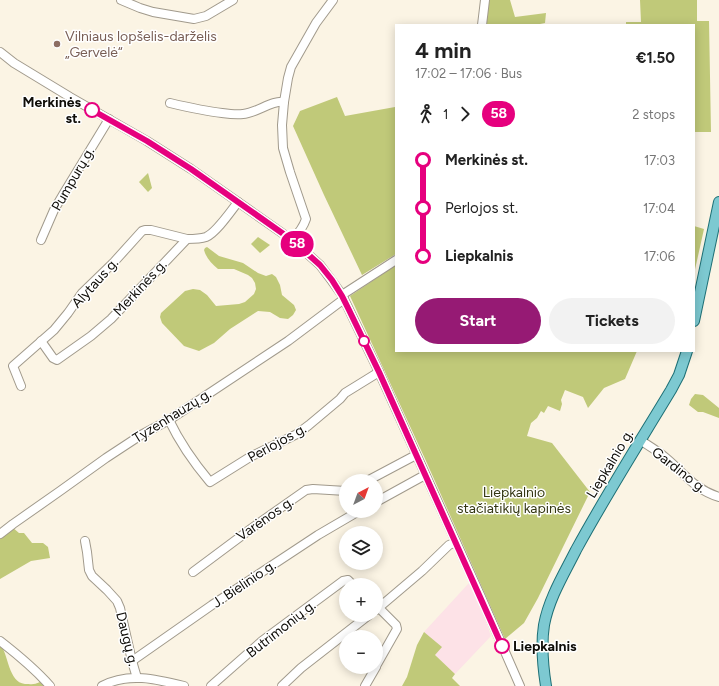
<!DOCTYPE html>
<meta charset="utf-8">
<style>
:root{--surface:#fff;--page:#f2f2f2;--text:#222;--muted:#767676;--accent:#961a74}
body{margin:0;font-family:Figtree,sans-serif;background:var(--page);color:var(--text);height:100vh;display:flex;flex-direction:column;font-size:15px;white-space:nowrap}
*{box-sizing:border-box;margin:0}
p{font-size:13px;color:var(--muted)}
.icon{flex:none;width:22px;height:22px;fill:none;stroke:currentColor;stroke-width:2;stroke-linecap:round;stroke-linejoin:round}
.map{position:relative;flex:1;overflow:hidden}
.side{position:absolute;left:395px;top:24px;width:300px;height:328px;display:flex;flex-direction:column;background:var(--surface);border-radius:0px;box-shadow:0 2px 10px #0003}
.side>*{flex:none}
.badge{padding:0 8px;border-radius:13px;font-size:14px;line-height:26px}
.needle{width:26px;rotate:41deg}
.tools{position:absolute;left:339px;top:474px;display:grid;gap:8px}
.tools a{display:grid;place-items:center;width:44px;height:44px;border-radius:50%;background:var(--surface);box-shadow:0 2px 10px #0003;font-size:20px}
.map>.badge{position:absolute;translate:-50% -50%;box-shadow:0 0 0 2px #fff}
.legs{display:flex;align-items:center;gap:6px;height:44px;padding:0 20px;font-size:13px}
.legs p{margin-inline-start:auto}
.head{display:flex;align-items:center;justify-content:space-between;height:68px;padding:0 20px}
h1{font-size:22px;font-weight:700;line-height:30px}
.primary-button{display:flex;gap:8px;margin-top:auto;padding:8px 20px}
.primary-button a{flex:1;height:46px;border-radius:24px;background:var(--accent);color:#fff;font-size:16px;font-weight:700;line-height:46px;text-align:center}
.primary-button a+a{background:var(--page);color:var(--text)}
ul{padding:0 20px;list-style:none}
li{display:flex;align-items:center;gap:14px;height:48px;font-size:15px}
li i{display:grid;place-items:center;width:6px;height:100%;margin:0 5px;background:currentColor}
li i::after{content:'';width:10px;height:10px;margin:-5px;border:3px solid;border-radius:50%;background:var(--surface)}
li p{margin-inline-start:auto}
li:first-child i{background:linear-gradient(#0000 50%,currentColor 0)}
li:last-child i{background:linear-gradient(currentColor 50%,#0000 0)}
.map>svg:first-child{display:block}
.commercial{fill:#fde2e7}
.green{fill:#c0c979}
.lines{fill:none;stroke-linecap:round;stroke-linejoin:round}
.minor-casing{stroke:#a19a8c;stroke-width:10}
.major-casing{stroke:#1e7076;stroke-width:12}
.minor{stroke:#fff;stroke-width:8}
.major{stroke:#7dc9d1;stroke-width:10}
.line-1-casing{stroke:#fff;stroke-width:9}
.line-1{stroke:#e6007e;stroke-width:6}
.education-dot{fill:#8d6e63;stroke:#fff;stroke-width:1.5}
.stop-1-dot{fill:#fff;stroke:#e6007e;stroke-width:2}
.labels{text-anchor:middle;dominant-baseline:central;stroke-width:3;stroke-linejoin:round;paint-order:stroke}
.education-label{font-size:14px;fill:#785e54;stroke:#fff;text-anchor:start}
.stop-label{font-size:14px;font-weight:bold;fill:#0f0d08;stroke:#fff;text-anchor:end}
.street-label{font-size:14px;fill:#0f0d08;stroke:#fff}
.park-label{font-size:14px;fill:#333612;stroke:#fff}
</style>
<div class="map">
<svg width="719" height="686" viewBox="0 0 719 686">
<rect width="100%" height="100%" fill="#fbf4e4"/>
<path class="commercial" d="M469 583 485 619 491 636 455 674 435 655 441 647 424 632Z"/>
<g class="green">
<path d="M488 0H510L515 17 546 13 545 23 535 25H486Z"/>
<path d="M640 0H697V21H709L711 132H694V25H626V22H641Z"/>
<path d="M337 97 345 116 395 107 396 108V254L362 275 324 195 293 126 300 111Z"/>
<path d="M148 173 152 188 148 192 139 182Z"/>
<path d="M694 226 704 229 694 274V243L695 240H694Z"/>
<path d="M258 237 270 245 260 253 251 244Z"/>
<path d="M207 247 219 256 243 263 258 273 266 276 272 274 276 277 280 285 282 295 294 305 296 310 293 315 288 319 280 318 270 312 258 311 230 329 214 343 199 351 184 346 162 323 160 317 161 313 185 291 193 289 200 290 207 295 216 306 239 304 245 302 254 294 256 289 255 283 252 278 248 275 234 269H218C212 264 206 258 204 250L205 248Z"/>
<path d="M396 265V351H637L625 379 604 388 588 408 583 397 565 390 561 400 562 404 560 411 548 406 544 413 541 411 537 418 531 423 527 436 552 443 590 492 538 598 524 623 505 639 426 461 350 296Z"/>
<path d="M695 394 703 395 719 408V418L703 412H698L689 405 691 399Z"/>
<path d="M12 527 19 533H24L32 543H43L48 547 50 558 31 561 0 579V537Z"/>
<path d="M424 632 442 647 435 655 455 674 452 678 460 686H402L407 677 417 645Z"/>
<path d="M0 644C9 655 8 682 25 684 32 684 34 685 40 682L45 686H0Z"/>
</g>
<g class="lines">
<defs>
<g id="minor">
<path d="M121 0 140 8 153 12 194 19 206 16 233 0"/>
<path d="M482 25 485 0"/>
<path d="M0 52 14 63 70 97 147 141 191 169 292 240 320 265 332 281 342 295 379 372 481 597 520 686"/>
<path d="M170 103C187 107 204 111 222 113 229 114 236 115 243 114 257 113 272 100 284 102"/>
<path d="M41 240 54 210 64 193 109 119"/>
<path d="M292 240C298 234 303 228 306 219L290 172 283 148 282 125 284 102 288 78 291 67 316 23 333 0"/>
<path d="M342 295 396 260"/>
<path d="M41 341 53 358 57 360 91 336 111 319 187 239C193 239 200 239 206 237 216 233 231 211 238 202"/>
<path d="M21 386 13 366 54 330 68 313 82 293 114 262 142 231 145 230H151L187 239"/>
<path d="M169 420C180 443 194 463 210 482L250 457 297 434 309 425 340 399 345 393 379 372"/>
<path d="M640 440C649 446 658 451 666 458 685 474 694 489 719 497"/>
<path d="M367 481 416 455"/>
<path d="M376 502 425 475"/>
<path d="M0 534 13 524 60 491 106 458 141 435 169 420 288 341 344 299"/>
<path d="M85 541 87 552 89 570 92 576 107 590 117 601 120 608 132 661 137 678"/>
<path d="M193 572 252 528 306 490 313 489 346 491"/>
<path d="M376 605 396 625 397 629 376 666"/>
<path d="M376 610 422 571 449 545 456 542"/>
<path d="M0 641C18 655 35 669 50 686"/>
<path d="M132 661 212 605 318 535 359 511"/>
<path d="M102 686C128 672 156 679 184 686"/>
<path d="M211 686 262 641 343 581 348 580 353 585"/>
<path d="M282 686 301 668 369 615"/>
<path d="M365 686 376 667"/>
</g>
<g id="major">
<path d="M694 321 719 202"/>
<path d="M546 686C543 667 541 644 544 625 549 598 564 574 576 550 606 495 639 443 671 390L679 375 687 351"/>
</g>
</defs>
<use href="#minor" class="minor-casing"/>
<use href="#major" class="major-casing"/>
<use href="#minor" class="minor"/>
<use href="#major" class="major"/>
</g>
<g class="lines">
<defs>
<path id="line-1" d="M92 110 147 141 191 169 292 240 320 265 332 280 342 296 349 310 379 372 502 646"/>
</defs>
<use href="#line-1" class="line-1-casing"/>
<use href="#line-1" class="line-1"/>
</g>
<circle class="education-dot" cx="57" cy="44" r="4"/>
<g class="stop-1-dot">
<circle cx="92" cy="110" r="7"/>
<circle cx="364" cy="341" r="5"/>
<circle cx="502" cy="646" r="7"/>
</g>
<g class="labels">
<g class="education-label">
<text x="65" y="36">Vilniaus lopšelis-darželis<tspan x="65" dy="16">„Gervelė“</tspan></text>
</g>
<g class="stop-label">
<text x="81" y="102">Merkinės<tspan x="81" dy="16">st.</tspan></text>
<text x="513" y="646" text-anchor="start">Liepkalnis</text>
</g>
<g class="street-label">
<text transform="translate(73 179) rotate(-60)">Pumpurų g.</text>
<text transform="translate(95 283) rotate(-48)">Alytaus g.</text>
<text transform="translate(140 288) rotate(-47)">Merkinės g.</text>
<text transform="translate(172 416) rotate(-32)">Tyzenhauzų g.</text>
<text transform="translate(277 443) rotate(-29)">Perlojos g.</text>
<text transform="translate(610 464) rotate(-59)">Liepkalnio g.</text>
<text transform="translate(679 470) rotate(38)">Gardino g.</text>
<text transform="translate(265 519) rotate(-35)">Varėnos g.</text>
<text transform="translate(244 584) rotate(-34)">J. Bielinio g.</text>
<text transform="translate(281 629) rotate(-38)">Butrimonių g.</text>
<text transform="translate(127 639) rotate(76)">Daugų g.</text>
</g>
<g class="park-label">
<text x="514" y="492">Liepkalnio<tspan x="514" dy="16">stačiatikių kapinės</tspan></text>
</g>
</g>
</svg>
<div class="tools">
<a><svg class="needle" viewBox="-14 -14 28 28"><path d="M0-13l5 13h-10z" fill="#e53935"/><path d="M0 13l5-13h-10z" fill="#767676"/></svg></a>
<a><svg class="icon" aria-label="layers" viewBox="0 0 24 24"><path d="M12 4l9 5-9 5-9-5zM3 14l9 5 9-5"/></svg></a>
<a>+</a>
<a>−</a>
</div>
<b class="badge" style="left:297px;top:244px;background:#e6007e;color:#fff">58</b>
<section class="side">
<div class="head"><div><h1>4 min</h1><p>17:02 – 17:06 · Bus</p></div><b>€1.50</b></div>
<div class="legs"><svg class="icon" aria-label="walk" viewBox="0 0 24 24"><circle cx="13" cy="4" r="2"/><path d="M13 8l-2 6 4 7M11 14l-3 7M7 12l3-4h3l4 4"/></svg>1<svg class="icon" aria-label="forward" viewBox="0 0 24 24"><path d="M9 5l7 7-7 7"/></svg><b class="badge" style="background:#e6007e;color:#fff">58</b><p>2 stops</p></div>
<ul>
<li><i style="color:#e6007e"></i><b>Merkinės st.</b><p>17:03</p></li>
<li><i style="color:#e6007e"></i><span>Perlojos st.</span><p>17:04</p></li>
<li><i style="color:#e6007e"></i><b>Liepkalnis</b><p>17:06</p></li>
</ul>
<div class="primary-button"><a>Start</a><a>Tickets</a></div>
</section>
</div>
